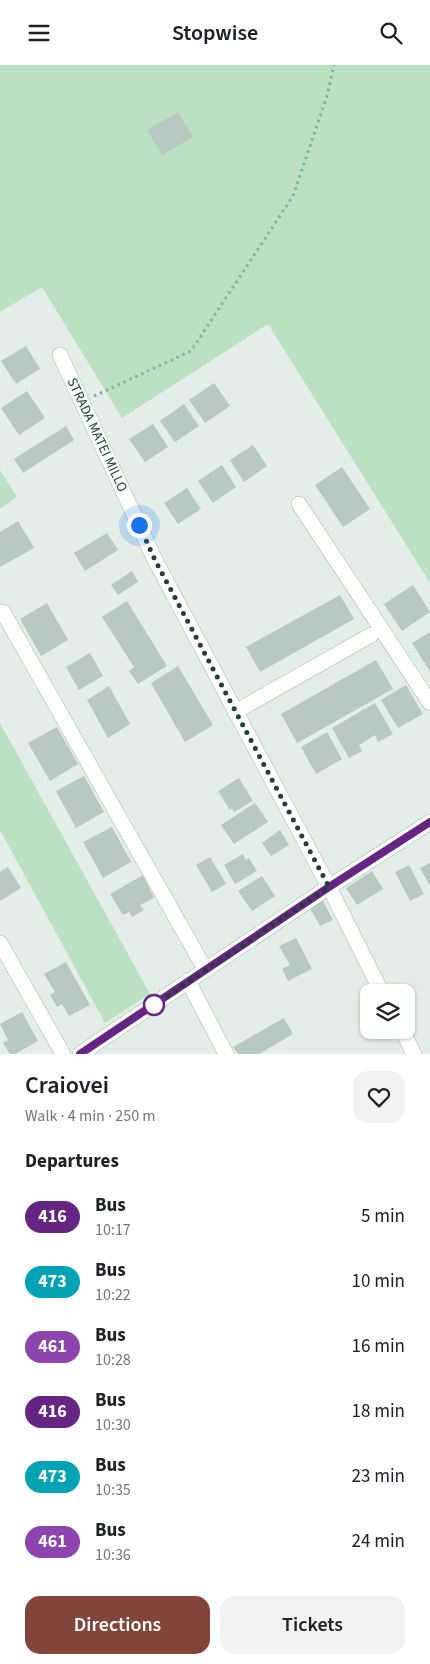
<!DOCTYPE html>
<meta charset="utf-8">
<style>
:root{--surface:#fff;--page:#f2f2f2;--text:#202124;--muted:#757577;--accent:#81453b}
body{margin:0;font-family:"Source Sans 3",sans-serif;background:var(--page);color:var(--text);height:100vh;display:flex;flex-direction:column;font-size:19px;white-space:nowrap}
*{box-sizing:border-box;margin:0}
p{font-size:16px;color:var(--muted)}
.icon{flex:none;width:28px;height:28px;fill:none;stroke:currentColor;stroke-width:2;stroke-linecap:round;stroke-linejoin:round}
.map{position:relative;height:989px;overflow:hidden}
.sheet{display:flex;flex-direction:column;background:var(--surface);flex:1}
.sheet>*{flex:none}
.badge{padding:0 10px;border-radius:16px;font-size:18px;line-height:32px}
.tools{position:absolute;left:360px;top:919px;display:grid;gap:10px}
.tools a{display:grid;place-items:center;width:55px;height:55px;border-radius:10px;background:var(--surface);box-shadow:0 1px 4px #0004;font-size:25px}
.you{position:absolute;width:25px;height:25px;margin:-12px;border:4px solid #fff;border-radius:50%;background:#1a73e8;box-shadow:0 0 0 8px #1a73e833}
.map>.badge{position:absolute;translate:-50% -50%;box-shadow:0 0 0 2px #fff}
h2{padding:0 25px;font-size:19px;line-height:45px}
.round{display:grid;place-items:center;flex:none;width:52px;height:52px;border-radius:15px;background:var(--page)}
.summary{display:flex;align-items:center;justify-content:space-between;height:85px;padding:0 25px}
h1{font-size:24px;font-weight:600;line-height:38px}
.button{display:flex;gap:10px;margin-top:auto;padding:10px 25px}
.button a{flex:1;height:58px;border-radius:15px;background:var(--accent);color:#fff;font-size:20px;font-weight:600;line-height:58px;text-align:center}
.button a+a{background:var(--page);color:var(--text)}
ul{padding:0;list-style:none}
li{display:flex;align-items:center;gap:15px;height:65px;padding:0 25px}
li div{flex:1}
li b{display:block;font-size:19px}
li em{font-style:normal}
li .badge{min-width:55px;font-weight:700;text-align:center}
header{display:flex;justify-content:space-between;align-items:center;height:65px;padding:0 25px;background:var(--surface);font-size:22px;font-weight:600}
.map>svg:first-child{display:block}
.green{fill:#bce0c2}
.building{fill:#b8c9c1}
.lines{fill:none;stroke-linecap:round;stroke-linejoin:round}
.minor-casing{stroke:#a5b6af;stroke-width:16}
.path{stroke:#83b39f;stroke-width:3;stroke-dasharray:2.5 4;stroke-linecap:butt}
.minor{stroke:#fff;stroke-width:15}
.line-casing{stroke:#fff;stroke-width:11}
.line{stroke:#662483;stroke-width:8}
.walk{stroke:#224035;stroke-width:5;stroke-dasharray:0 9}
.stop-dot{fill:#fff;stroke:#662483;stroke-width:2.5}
.labels{text-anchor:middle;dominant-baseline:central;stroke-width:4;stroke-linejoin:round;paint-order:stroke}
.street-label{font-size:14px;fill:#224035;stroke:#f4faf7}
</style>
<header><svg class="icon" aria-label="menu" viewBox="0 0 24 24"><path d="M4 6h16M4 12h16M4 18h16"/></svg>Stopwise<svg class="icon" aria-label="search" viewBox="0 0 24 24"><circle cx="10" cy="10" r="6"/><path d="M15 15l6 6"/></svg></header>
<div class="map">
<svg width="430" height="989" viewBox="0 0 430 989">
<rect width="100%" height="100%" fill="#e3eee8"/>
<g class="green">
<path d="M0 0H430V518L268 259 122 353 42 222 0 247Z"/>
<path d="M0 405 17 432 0 444Z"/>
<path d="M0 658 150 929 105 958 0 765Z"/>
</g>
<g class="building">
<path d="M178 47 193 72 162 90 147 65Z"/>
<path d="M26 281 40 304 16 319 1 296Z"/>
<path d="M214 318 230 341 205 358 189 335Z"/>
<path d="M27 326 45 353 19 370 1 343Z"/>
<path d="M184 339 199 361 175 377 160 356Z"/>
<path d="M153 359 168 382 145 397 129 374Z"/>
<path d="M66 361 74 375 23 408 14 394Z"/>
<path d="M253 380 267 401 244 417 230 395Z"/>
<path d="M222 400 236 422 213 438 198 416Z"/>
<path d="M342 402 370 444 343 462 315 420Z"/>
<path d="M187 423 201 444 178 459 164 438Z"/>
<path d="M18 456 34 483 0 502V467Z"/>
<path d="M107 468 118 485 85 506 74 488Z"/>
<path d="M132 506 138 517 118 530 111 520Z"/>
<path d="M413 520 430 547 402 566 384 539Z"/>
<path d="M340 530 354 554 260 607 246 582Z"/>
<path d="M127 536 167 601 138 619 129 606 134 602 102 552Z"/>
<path d="M47 538 68 575 41 591 20 554Z"/>
<path d="M430 567V607L412 578Z"/>
<path d="M90 588 103 611 79 625 66 602Z"/>
<path d="M376 595 393 624 297 678 281 649Z"/>
<path d="M178 601 213 660 185 677 151 618Z"/>
<path d="M406 620 423 649 398 663 381 635Z"/>
<path d="M109 621 130 659 108 673 87 635Z"/>
<path d="M375 638 393 669 378 677 375 670 359 680 362 686 349 693 332 663Z"/>
<path d="M57 662 78 699 50 716 28 678Z"/>
<path d="M327 667 342 694 316 709 301 682Z"/>
<path d="M84 711 104 747 76 763 56 726Z"/>
<path d="M239 713 253 736 234 747 232 743 230 745 218 726Z"/>
<path d="M255 738 268 757 234 779 221 760Z"/>
<path d="M112 762 131 797 103 813 83 777Z"/>
<path d="M280 765 289 780 271 791 262 778Z"/>
<path d="M243 789 246 795 249 793 257 806 235 819 224 800Z"/>
<path d="M210 792 226 819 212 827 196 800Z"/>
<path d="M430 798V821L420 803Z"/>
<path d="M409 800 424 829 410 836 395 807Z"/>
<path d="M8 802 21 823 0 836V807Z"/>
<path d="M372 806 383 824 357 840 346 823Z"/>
<path d="M143 810 154 833 140 840 144 845 132 852 129 847 123 850 110 829Z"/>
<path d="M262 811 275 831 252 846 238 826Z"/>
<path d="M323 836 333 855 320 861 310 843Z"/>
<path d="M296 873 312 904 288 916 282 904 290 900 279 881Z"/>
<path d="M66 897 90 940 69 951 62 939 57 942 50 930 55 927 44 909Z"/>
<path d="M22 947 38 976 15 989H10L3 978 8 975 0 959Z"/>
<path d="M284 953 293 969 259 989H238L233 982Z"/>
</g>
<g class="lines">
<defs>
<g id="minor">
<path d="M60 290 155 495 329 822 382 928"/>
<path d="M299 439 430 638"/>
<path d="M3 547 205 904"/>
<path d="M235 647 371 570"/>
<path d="M0 878 63 989"/>
<path d="M188 916 226 989"/>
<path d="M402 965 414 989"/>
<path d="M80 989 329 822 430 757"/>
</g>
</defs>
<use href="#minor" class="minor-casing"/>
<path class="path" d="M94 331 191 286 293 131 327 31 334 0"/>
<use href="#minor" class="minor"/>
</g>
<g class="lines">
<defs>
<path id="line" d="M80 989 329 822 430 757"/>
</defs>
<use href="#line" class="line-casing"/>
<use href="#line" class="line"/>
<path class="walk" d="M139 460 155 495 329 822 154 940"/>
</g>
<circle class="stop-dot" cx="154" cy="940" r="10"/>
<g class="labels">
<g class="street-label">
<text transform="translate(97 370) rotate(65)">STRADA MATEI MILLO</text>
</g>
</g>
</svg>
<div class="tools">
<a><svg class="icon" aria-label="layers" viewBox="0 0 24 24"><path d="M12 4l9 5-9 5-9-5zM3 14l9 5 9-5"/></svg></a>
</div>
<div class="you" style="left:139px;top:460px"></div>
</div>
<section class="sheet">
<div class="summary"><div><h1>Craiovei</h1><p>Walk · 4 min · 250 m</p></div><a class="round"><svg class="icon" aria-label="heart" viewBox="0 0 24 24"><path d="M12 20l-8-8c-3-5 5-10 8-4 3-6 11-1 8 4z"/></svg></a></div>
<h2>Departures</h2>
<ul>
<li><span class="badge" style="background:#662483;color:#fff">416</span><div><b>Bus</b><p>10:17</p></div><em>5 min</em></li>
<li><span class="badge" style="background:#00a3b4;color:#fff">473</span><div><b>Bus</b><p>10:22</p></div><em>10 min</em></li>
<li><span class="badge" style="background:#8e44ad;color:#fff">461</span><div><b>Bus</b><p>10:28</p></div><em>16 min</em></li>
<li><span class="badge" style="background:#662483;color:#fff">416</span><div><b>Bus</b><p>10:30</p></div><em>18 min</em></li>
<li><span class="badge" style="background:#00a3b4;color:#fff">473</span><div><b>Bus</b><p>10:35</p></div><em>23 min</em></li>
<li><span class="badge" style="background:#8e44ad;color:#fff">461</span><div><b>Bus</b><p>10:36</p></div><em>24 min</em></li>
</ul>
<div class="button"><a>Directions</a><a>Tickets</a></div>
</section>
